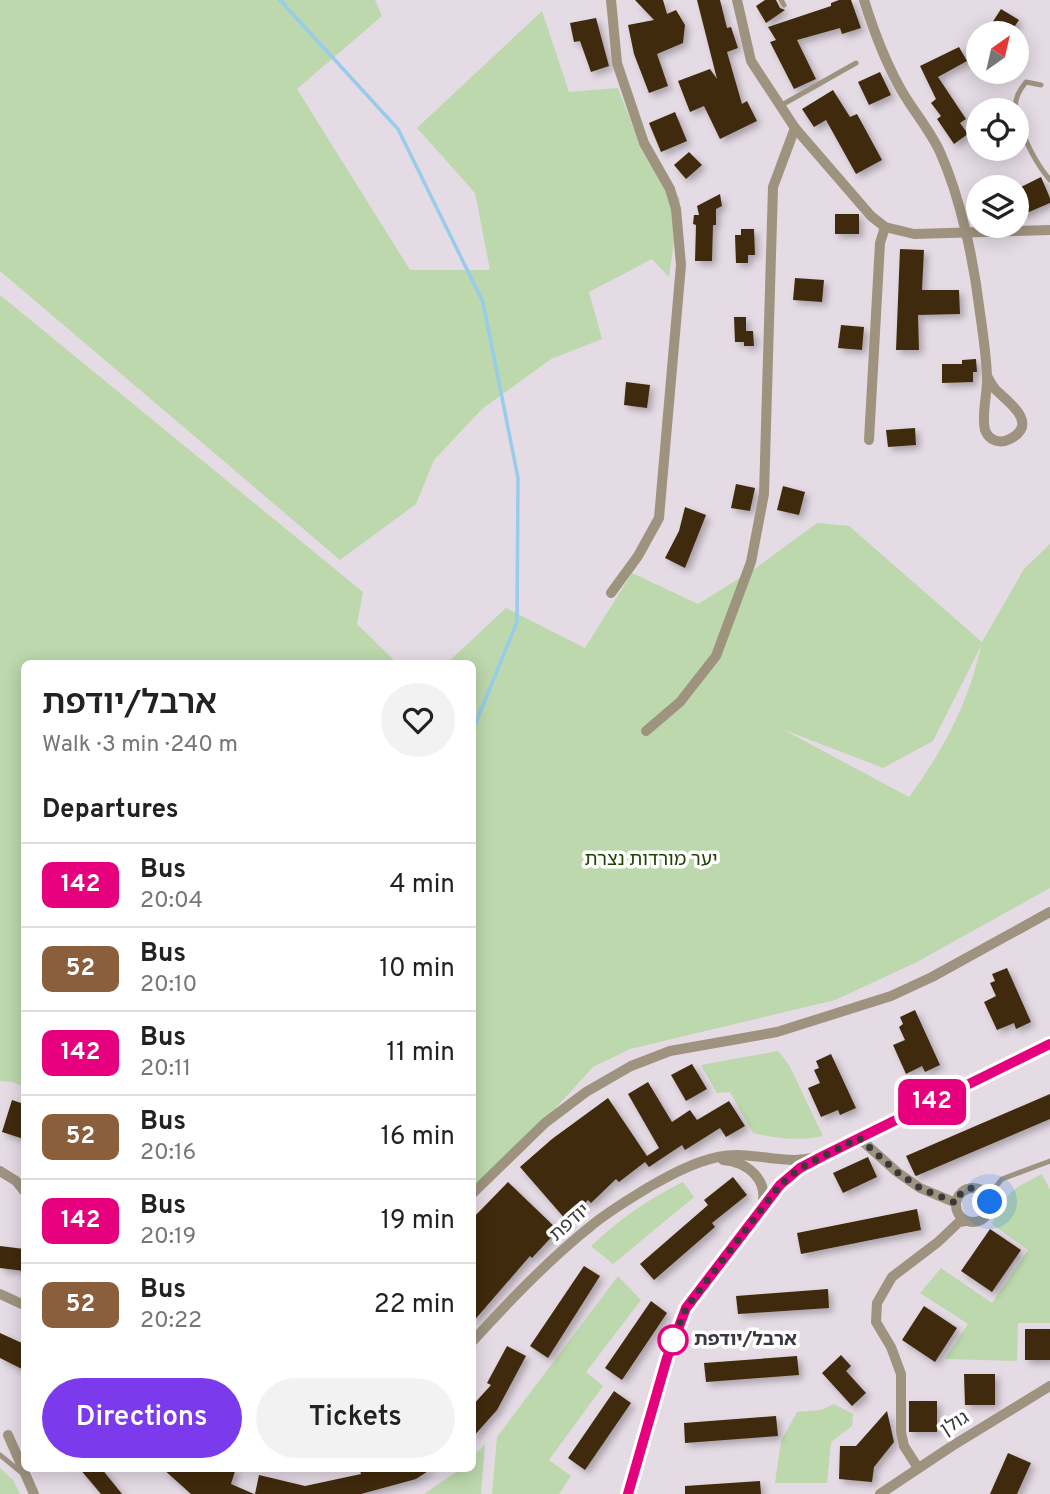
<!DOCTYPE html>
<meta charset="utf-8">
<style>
:root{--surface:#fff;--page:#f2f2f2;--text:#222;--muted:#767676;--line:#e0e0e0;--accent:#7c3aed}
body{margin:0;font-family:Overpass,"Noto Sans Hebrew",sans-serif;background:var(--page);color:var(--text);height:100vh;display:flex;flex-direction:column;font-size:26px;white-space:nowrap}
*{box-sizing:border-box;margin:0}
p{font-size:23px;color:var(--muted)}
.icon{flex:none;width:38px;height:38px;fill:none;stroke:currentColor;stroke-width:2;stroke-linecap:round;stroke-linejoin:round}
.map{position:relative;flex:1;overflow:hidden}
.details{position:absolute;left:21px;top:660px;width:455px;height:812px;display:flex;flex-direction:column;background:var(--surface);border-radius:10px;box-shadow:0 4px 18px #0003}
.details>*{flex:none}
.badge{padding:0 14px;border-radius:10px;font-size:24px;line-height:46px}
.needle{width:46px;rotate:34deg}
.tools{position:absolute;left:966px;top:21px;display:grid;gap:14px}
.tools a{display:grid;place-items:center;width:63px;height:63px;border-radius:50%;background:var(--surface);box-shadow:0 4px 18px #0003;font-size:35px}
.you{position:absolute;width:35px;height:35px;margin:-18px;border:5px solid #fff;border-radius:50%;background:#1a73e8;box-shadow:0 0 0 10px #1a73e833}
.map>.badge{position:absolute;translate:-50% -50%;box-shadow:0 0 0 4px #fff}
h2{padding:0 21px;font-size:26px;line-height:63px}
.round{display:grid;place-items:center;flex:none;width:74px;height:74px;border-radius:37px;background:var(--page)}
.head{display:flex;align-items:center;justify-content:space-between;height:119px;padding:0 21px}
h1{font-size:33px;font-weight:600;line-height:52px}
.button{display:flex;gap:14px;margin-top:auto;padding:14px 21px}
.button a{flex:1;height:80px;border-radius:42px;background:var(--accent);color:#fff;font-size:28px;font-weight:600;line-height:80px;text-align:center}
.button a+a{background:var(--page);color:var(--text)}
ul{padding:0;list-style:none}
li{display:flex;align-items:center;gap:21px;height:84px;padding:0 21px;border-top:2px solid var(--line)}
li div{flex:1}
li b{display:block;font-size:26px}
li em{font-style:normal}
li .badge{min-width:77px;font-weight:700;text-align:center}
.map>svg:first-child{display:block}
.green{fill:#bcd8ac;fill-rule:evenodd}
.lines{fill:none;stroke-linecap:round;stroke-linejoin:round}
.stream{stroke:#97ccea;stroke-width:3.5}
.building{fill:#412b0b;filter:url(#shadow)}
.service{stroke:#9e937f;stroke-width:5}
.minor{stroke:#9e937f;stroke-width:10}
.line-casing{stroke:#fff;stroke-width:16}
.line{stroke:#e6007e;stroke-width:10}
.walk{stroke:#3b383b;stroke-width:7;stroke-dasharray:0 12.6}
.stop-dot{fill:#fff;stroke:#e6007e;stroke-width:3.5}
.labels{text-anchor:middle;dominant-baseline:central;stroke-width:7;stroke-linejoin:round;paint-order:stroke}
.park-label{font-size:19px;fill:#204300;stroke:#fff}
.street-label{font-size:19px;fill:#3b383b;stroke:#fff}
.stop-label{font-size:19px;font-weight:bold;fill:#3b383b;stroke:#fff;text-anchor:start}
</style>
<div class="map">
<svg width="1050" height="1494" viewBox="0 0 1050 1494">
<defs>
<filter id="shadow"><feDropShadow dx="4" dy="4" stdDeviation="3.5" flood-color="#0004"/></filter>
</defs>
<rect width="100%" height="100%" fill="#e5dbe5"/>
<g class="green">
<path d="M0 0H375L382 16 297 89 410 270H490L475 193 417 128 542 11 569 92 618 88 639 142 680 199 669 277 652 259 589 292 602 339 551 359 482 409 434 460 416 504 340 560 0 271Z"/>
<path d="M0 295 363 592 357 624 397 663H24V1087L13 1082 0 1081Z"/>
<path d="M817 523 849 526 982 642 1024 569 1050 544V888L917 962 835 1000 630 1049 593 1067 473 1199 472 663H447L506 608 585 648 632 573 698 604 756 568ZM981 646C969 702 943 751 909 797L782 729 883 768 933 741Z"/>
<path d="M778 1051 789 1065 823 1136C797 1141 778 1139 753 1133L730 1092 717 1093 701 1065Z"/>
<path d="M1042 1174 1050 1190V1323H1018L1017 1361 945 1359 968 1324 920 1293 941 1268 992 1303 1028 1250 992 1224C1009 1190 1009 1191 1042 1174Z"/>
<path d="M683 1182 694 1197 613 1264 591 1246C620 1219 648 1199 683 1182Z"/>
<path d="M618 1276 641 1300 586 1372 603 1386 549 1460 571 1476 559 1494H492L497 1437Z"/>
<path d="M834 1404 853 1414 852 1426 831 1442 827 1483H775L781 1441 797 1412 821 1410Z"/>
<path d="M485 1444 481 1494H424L462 1468H472L473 1457Z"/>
<path d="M0 1468 13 1480 20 1494H0Z"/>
</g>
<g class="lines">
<path class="stream" d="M280 0 398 129 483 302 518 478 517 622 472 732"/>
</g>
<g class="building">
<path d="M635 0H663L667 14 676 10 685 25 683 43 657 54 668 86 649 93 634 54 628 25 654 20Z"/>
<path d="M697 0H720L727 28 731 27 738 48 727 52 742 104 747 101 757 121 720 139 704 106 690 112 678 81 710 69 717 79Z"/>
<path d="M765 0H776L780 8 785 10 766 23 756 6Z"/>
<path d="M839 0H851L861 28 842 34 840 28 797 40 816 79 794 89 770 42 776 40 768 27 831 6V3Z"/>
<path d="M1001 9 1019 20 1010 33 992 23Z"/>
<path d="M596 18 609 66 591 72 580 41 574 42 570 23Z"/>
<path d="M959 47 967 61 938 77 966 119 960 123 968 134 954 144 937 119 941 116 931 103 936 99 920 66Z"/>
<path d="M880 72 891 95 869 105 858 82Z"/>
<path d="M833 90 850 117 857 114 882 160 856 174 826 120 814 127 802 109Z"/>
<path d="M675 112 687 141 661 152 649 123Z"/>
<path d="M689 152 702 165 686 179 674 165Z"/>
<path d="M1041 177 1050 198V203L1029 212 1017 214V189Z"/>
<path d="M720 194 722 206 716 209V225H713L712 261H695L696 225 693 224 694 215H699L697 206Z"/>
<rect x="835" y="214" width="24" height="20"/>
<path d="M741 229H754L755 255H748V263H736L735 235H741Z"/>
<path d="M900 249 924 250 922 290H959L960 314 918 315 919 350H896Z"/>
<path d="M795 278 824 280 822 302 793 300Z"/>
<path d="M734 317H746V331H753L754 346H744V342H735Z"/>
<path d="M841 325 864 327 862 350 838 348Z"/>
<path d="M976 359 977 372H973V382L942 383V364H962V360Z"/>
<path d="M626 382 650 385 647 408 624 405Z"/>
<path d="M915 428 916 445 888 447 886 430Z"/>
<path d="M736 484 755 488 750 511 731 508Z"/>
<path d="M783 486 805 492 799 515 777 510Z"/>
<path d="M685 507 706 515 685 568 665 558 679 531Z"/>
<path d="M1007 968 1031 1022 1016 1029 1014 1023 997 1030 984 1002 996 996 990 983 995 981 992 974Z"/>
<path d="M915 1010 940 1065 925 1072 922 1066 906 1074 893 1045 905 1040 899 1027 903 1024 900 1017Z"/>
<path d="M831 1054 856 1108 840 1115 838 1110 821 1117 808 1088 820 1083 814 1070 819 1068 816 1061Z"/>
<path d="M692 1064 707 1089 686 1101 671 1075Z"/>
<path d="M648 1082 672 1122 690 1110 697 1120 729 1101 745 1126 726 1137 720 1128 685 1150 682 1145 649 1167 645 1162 619 1182 616 1179 591 1203 588 1200 567 1221 520 1167 552 1139 608 1098 647 1156 659 1148 628 1094Z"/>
<path d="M1050 1094V1119L916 1176 915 1175 906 1156Z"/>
<path d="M12 1100 24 1104V1139L2 1132Z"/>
<path d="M868 1157 877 1177 843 1193 833 1173Z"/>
<path d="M733 1177 747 1195 712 1223 715 1227 654 1280 640 1264 708 1205 704 1200Z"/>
<path d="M508 1182 558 1230 532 1258 530 1256 472 1323V1219Z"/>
<path d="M917 1209 921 1230 801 1254 797 1233Z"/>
<path d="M990 1229 1021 1250 992 1292 961 1271Z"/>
<path d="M0 1246 24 1249V1271L0 1268Z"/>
<path d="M584 1266 600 1276 548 1358 530 1346Z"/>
<path d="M828 1289 829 1308 738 1314 736 1296Z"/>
<path d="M651 1301 667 1313 622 1380 605 1368Z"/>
<path d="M924 1306 957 1328 935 1362 902 1340Z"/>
<rect x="1025" y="1329" width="25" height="31"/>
<path d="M0 1333 24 1344V1370L0 1358Z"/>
<path d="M507 1346 526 1356 497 1410 472 1438V1406L491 1385 487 1383Z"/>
<path d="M841 1355 851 1366 846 1371 866 1393 852 1406 822 1373Z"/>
<path d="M797 1356 799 1375 706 1382 704 1363Z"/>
<path d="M964 1374H995V1405H965Z"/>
<path d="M614 1391 631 1403 585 1470 568 1458Z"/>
<rect x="909" y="1401" width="28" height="31"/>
<path d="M887 1411 894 1442 874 1467 872 1482 839 1479 840 1446H856Z"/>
<path d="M776 1416 778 1436 685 1443 684 1423Z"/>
<path d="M1008 1453 1031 1463 1017 1494H990Z"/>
<path d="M79 1468H101L122 1494H101Z"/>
<path d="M162 1468H236L231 1484 254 1494H191Z"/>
<path d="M372 1468H433L416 1479 361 1494H255L259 1475 305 1486 361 1474 360 1471Z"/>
<path d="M760 1481 761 1494H685V1486Z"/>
</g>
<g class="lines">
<g class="service">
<path d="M781 0 784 5"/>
<path d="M780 106 856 63"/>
<path d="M1016 110C1014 99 1019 91 1026 82L1041 85"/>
<path d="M1017 116C1024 139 1034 161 1050 180"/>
<path d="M988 1196 1002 1179 1050 1161"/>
<path d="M0 1455 22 1473"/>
</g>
<g class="minor">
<path d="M737 0 751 61 795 128 871 216 885 227 914 234 1050 230"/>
<path d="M864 0C874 32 886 64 903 93 915 113 931 132 940 152 961 199 974 262 980 313 983 333 986 355 987 376 988 393 981 414 985 430 989 441 1000 444 1010 439 1040 423 1007 401 996 390 992 386 990 381 987 376"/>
<path d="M869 440 880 243 885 227"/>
<path d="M611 593 638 556 659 518 681 265 676 209 670 189 644 143 617 63 611 0"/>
<path d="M646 731 680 702 716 656 751 562 764 494 773 187 795 128"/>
<path d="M859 1138 897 1172 920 1188 956 1203"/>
<path d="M723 1160C748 1162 769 1180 762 1206"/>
<path d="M0 1171 16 1181 24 1191"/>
<circle cx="973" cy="1205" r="17"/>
<path d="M472 1194 545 1123 586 1092 631 1066 670 1051 777 1032 891 996 932 977 1050 912"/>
<path d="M0 1294 24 1305"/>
<path d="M472 1342C509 1301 548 1260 591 1226 609 1211 630 1199 649 1187 670 1175 694 1162 718 1157 750 1150 782 1165 813 1158"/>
<path d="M8 1435 34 1494"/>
<path d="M918 1468 904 1446 901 1432V1374L891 1347 876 1322 877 1303 892 1277 938 1242 959 1222 966 1221"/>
<path d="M628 1494 667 1358 686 1308 780 1185 800 1168 823 1156 1050 1044"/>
<path d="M880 1494 952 1446 1050 1386"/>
</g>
</g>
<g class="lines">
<defs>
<path id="line" d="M628 1494 667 1358 686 1308 780 1185 800 1168 823 1156 1050 1044"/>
</defs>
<use href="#line" class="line-casing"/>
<use href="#line" class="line"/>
<path class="walk" d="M673 1340 672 1343 686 1308 780 1185 800 1168 859 1138 897 1172 920 1188 956 1203C959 1192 967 1187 978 1188L988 1196 990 1202"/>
</g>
<circle class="stop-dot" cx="673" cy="1340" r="14"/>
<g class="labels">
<g class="park-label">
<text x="651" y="860">יער מורדות נצרת</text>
</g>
<g class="street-label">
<text transform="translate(570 1223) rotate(-41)">יודפת</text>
<text transform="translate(955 1424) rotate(-32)">גולן</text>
</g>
<g class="stop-label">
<text x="694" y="1340">ארבל/יודפת</text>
</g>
</g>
</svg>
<div class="tools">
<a><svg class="needle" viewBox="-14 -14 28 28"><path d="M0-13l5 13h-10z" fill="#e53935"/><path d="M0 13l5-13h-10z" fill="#767676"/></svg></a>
<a><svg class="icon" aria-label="locate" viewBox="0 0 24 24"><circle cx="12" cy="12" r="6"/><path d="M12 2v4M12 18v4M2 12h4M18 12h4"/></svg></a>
<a><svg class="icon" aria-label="layers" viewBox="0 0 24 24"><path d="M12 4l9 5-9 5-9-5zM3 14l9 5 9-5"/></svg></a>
</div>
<div class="you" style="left:990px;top:1202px"></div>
<b class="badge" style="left:932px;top:1102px;background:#e6007e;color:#fff">142</b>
<section class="details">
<div class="head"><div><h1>ארבל/יודפת</h1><p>Walk · 3 min · 240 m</p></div><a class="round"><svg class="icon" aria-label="heart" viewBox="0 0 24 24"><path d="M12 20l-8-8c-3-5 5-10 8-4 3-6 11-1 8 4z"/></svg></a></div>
<h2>Departures</h2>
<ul>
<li><span class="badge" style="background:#e6007e;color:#fff">142</span><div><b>Bus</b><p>20:04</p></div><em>4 min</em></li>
<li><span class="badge" style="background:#8b5e3c;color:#fff">52</span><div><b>Bus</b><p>20:10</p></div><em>10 min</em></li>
<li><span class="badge" style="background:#e6007e;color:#fff">142</span><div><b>Bus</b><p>20:11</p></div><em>11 min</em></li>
<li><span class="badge" style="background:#8b5e3c;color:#fff">52</span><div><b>Bus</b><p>20:16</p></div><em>16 min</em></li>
<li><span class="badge" style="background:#e6007e;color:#fff">142</span><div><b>Bus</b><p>20:19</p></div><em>19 min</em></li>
<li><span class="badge" style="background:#8b5e3c;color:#fff">52</span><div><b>Bus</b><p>20:22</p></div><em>22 min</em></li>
</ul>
<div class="button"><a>Directions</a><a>Tickets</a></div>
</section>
</div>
